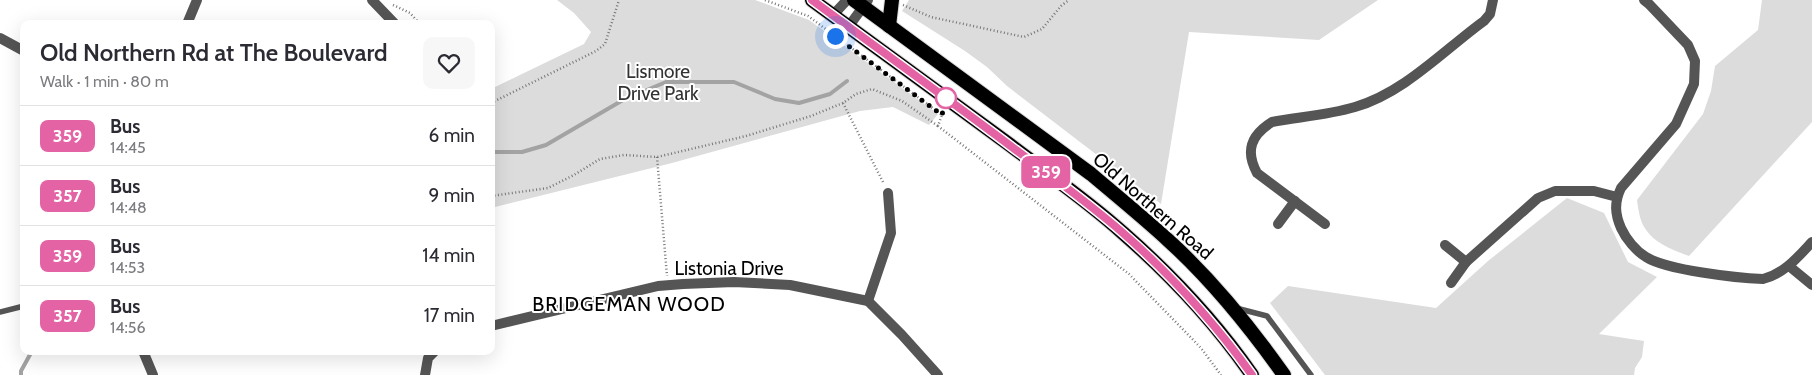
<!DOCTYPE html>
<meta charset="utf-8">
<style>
:root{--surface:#fff;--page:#f7f7f7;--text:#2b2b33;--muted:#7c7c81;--line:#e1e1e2}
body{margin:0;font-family:Cabin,sans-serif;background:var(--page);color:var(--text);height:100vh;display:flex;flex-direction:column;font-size:19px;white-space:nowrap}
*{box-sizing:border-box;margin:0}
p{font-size:16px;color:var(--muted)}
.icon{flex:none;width:28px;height:28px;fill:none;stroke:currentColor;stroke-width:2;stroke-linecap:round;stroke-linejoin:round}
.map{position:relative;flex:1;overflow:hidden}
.panel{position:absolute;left:20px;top:20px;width:475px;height:335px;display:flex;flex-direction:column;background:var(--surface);border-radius:10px;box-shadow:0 5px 20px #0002}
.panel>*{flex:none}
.badge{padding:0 10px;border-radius:8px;font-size:18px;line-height:32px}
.you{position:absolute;width:25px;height:25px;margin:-12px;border:4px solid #fff;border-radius:50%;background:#1a73e8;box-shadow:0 0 0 8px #1a73e833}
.map>.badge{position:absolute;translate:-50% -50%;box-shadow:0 0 0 2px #fff}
.round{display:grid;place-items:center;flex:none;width:52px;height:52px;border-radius:10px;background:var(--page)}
.head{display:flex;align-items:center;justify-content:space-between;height:85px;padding:0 20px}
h1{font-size:24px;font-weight:600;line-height:38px}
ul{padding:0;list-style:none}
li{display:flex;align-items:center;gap:15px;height:60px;padding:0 20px;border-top:1px solid var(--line)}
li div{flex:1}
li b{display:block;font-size:19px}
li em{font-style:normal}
li .badge{min-width:55px;font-weight:700;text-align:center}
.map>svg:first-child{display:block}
.green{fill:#dcdcdc}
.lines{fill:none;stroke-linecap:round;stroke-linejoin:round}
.stream{stroke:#a3a3a3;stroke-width:4}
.trunk-casing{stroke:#dbdbdb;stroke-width:16}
.path{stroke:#777;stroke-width:2.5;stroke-dasharray:1 2.5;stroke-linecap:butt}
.service{stroke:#555;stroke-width:5.5}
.minor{stroke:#555;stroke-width:10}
.tertiary{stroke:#555;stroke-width:10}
.trunk{stroke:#000;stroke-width:14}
.line-casing{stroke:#fff;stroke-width:11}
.line{stroke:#e463a4;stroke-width:8}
.walk{stroke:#000;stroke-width:5;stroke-dasharray:0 9}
.stop-dot{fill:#fff;stroke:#e463a4;stroke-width:2.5}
.labels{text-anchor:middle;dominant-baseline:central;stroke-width:4;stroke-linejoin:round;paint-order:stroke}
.park-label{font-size:19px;fill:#333;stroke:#fff}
.street-label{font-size:19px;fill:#000;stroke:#fff}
.neighbourhood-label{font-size:20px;letter-spacing:1px;fill:#000;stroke:#fff}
</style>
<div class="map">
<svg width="1812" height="375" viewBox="0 0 1812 375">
<rect width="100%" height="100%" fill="#fff"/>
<g class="green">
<path d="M557 0H755L809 20 938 114 929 125 893 107 860 111 672 163 491 208V89L584 44 591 32 574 13Z"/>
<path d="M909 0H1378L1319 40 1189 32 1161 204 1007 86 987 67 965 51 902 11Z"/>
<path d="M1762 0H1812V122L1689 256C1670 249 1651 242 1642 223 1639 216 1638 207 1637 200L1703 114 1711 91 1715 66 1758 30Z"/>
<path d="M1567 198 1604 213 1628 262 1657 277 1599 334 1644 341 1642 357 1635 368 1634 375H1325L1270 303 1288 286 1436 308 1488 261Z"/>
</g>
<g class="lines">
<g class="stream">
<path d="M491 152H522L546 145 623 100 666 82H734L775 99 799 103 830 94 847 81"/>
<path d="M21 375V371L32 351"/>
</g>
<defs>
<g id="trunk">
<path d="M812 0C878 48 944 96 1010 145 1048 174 1088 201 1123 233 1171 275 1216 323 1252 375"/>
<path d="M854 0 1091 174C1117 196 1144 218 1169 241 1213 281 1250 327 1284 375"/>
<path d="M889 26 892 0"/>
</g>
</defs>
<use href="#trunk" class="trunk-casing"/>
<g class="path">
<path d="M765 0 808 16 942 115 938 126 1129 274 1201 348 1221 375"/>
<path d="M393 5 410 13 420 24"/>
<path d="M903 5 931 17 1024 37 1042 29 1061 6 1069 0"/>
<path d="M491 103 596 51 605 44 619 0"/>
<path d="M843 103 884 184"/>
<path d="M657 157 667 276"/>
<path d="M491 196 548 188 574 175 600 159 624 155 657 157 746 136 811 116 843 103 856 94 872 89 902 101 938 126"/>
</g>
<g class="service">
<path d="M1236 308 1267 316 1311 375"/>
<path d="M0 312 24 306"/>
</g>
<g class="minor">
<path d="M372 0 395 24"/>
<path d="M1644 0 1649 4 1688 45 1695 61 1694 84 1676 124 1621 188C1614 203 1615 214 1621 228 1626 239 1636 251 1646 257 1666 270 1737 278 1763 279 1785 273 1797 258 1812 242"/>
<path d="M187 24 197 0"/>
<path d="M0 38 24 51"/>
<path d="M1278 224 1295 201"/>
<path d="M1325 224 1257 173C1245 151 1251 135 1272 122 1299 117 1328 115 1355 107 1404 93 1444 50 1484 21L1490 14 1493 0"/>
<path d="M1445 245 1466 262 1451 283"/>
<path d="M1466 262 1538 198 1555 191H1594L1617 197"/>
<path d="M1789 266 1812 285"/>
<path d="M868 301 891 233 888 193"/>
<path d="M491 326 658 286 683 284 734 282 790 285 868 301 902 335 938 375"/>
<path d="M143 351 153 375"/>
<path d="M425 375 428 358 435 351"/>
</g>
<g class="tertiary">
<path d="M833 15 847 0"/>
<path d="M849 26 868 0"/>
</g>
<use href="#trunk" class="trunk"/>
</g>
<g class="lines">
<defs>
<path id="line" d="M812 0C880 50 948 99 1016 150 1052 177 1089 203 1123 233 1171 275 1215 323 1252 375"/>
</defs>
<use href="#line" class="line-casing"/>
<use href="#line" class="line"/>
<path class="walk" d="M835 36 942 115 946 98"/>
</g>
<circle class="stop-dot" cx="946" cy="98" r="10"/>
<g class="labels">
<g class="park-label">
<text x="658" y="71">Lismore<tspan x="658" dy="22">Drive Park</tspan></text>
</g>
<g class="street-label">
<text transform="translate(1153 206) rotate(41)">Old Northern Road</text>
<text x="729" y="268">Listonia Drive</text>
</g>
<g class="neighbourhood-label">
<text x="629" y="304">BRIDGEMAN WOOD</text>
</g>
</g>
</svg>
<div class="you" style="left:835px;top:36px"></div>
<b class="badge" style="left:1046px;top:172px;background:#e463a4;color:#fff">359</b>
<section class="panel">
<div class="head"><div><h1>Old Northern Rd at The Boulevard</h1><p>Walk · 1 min · 80 m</p></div><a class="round"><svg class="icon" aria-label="heart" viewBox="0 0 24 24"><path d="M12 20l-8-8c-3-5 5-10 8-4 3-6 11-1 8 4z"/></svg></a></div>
<ul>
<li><span class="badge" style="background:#e463a4;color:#fff">359</span><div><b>Bus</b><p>14:45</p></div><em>6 min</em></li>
<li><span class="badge" style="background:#e463a4;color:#fff">357</span><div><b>Bus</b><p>14:48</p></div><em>9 min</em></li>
<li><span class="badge" style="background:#e463a4;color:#fff">359</span><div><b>Bus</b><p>14:53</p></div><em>14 min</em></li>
<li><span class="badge" style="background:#e463a4;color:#fff">357</span><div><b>Bus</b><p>14:56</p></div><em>17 min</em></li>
</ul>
</section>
</div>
